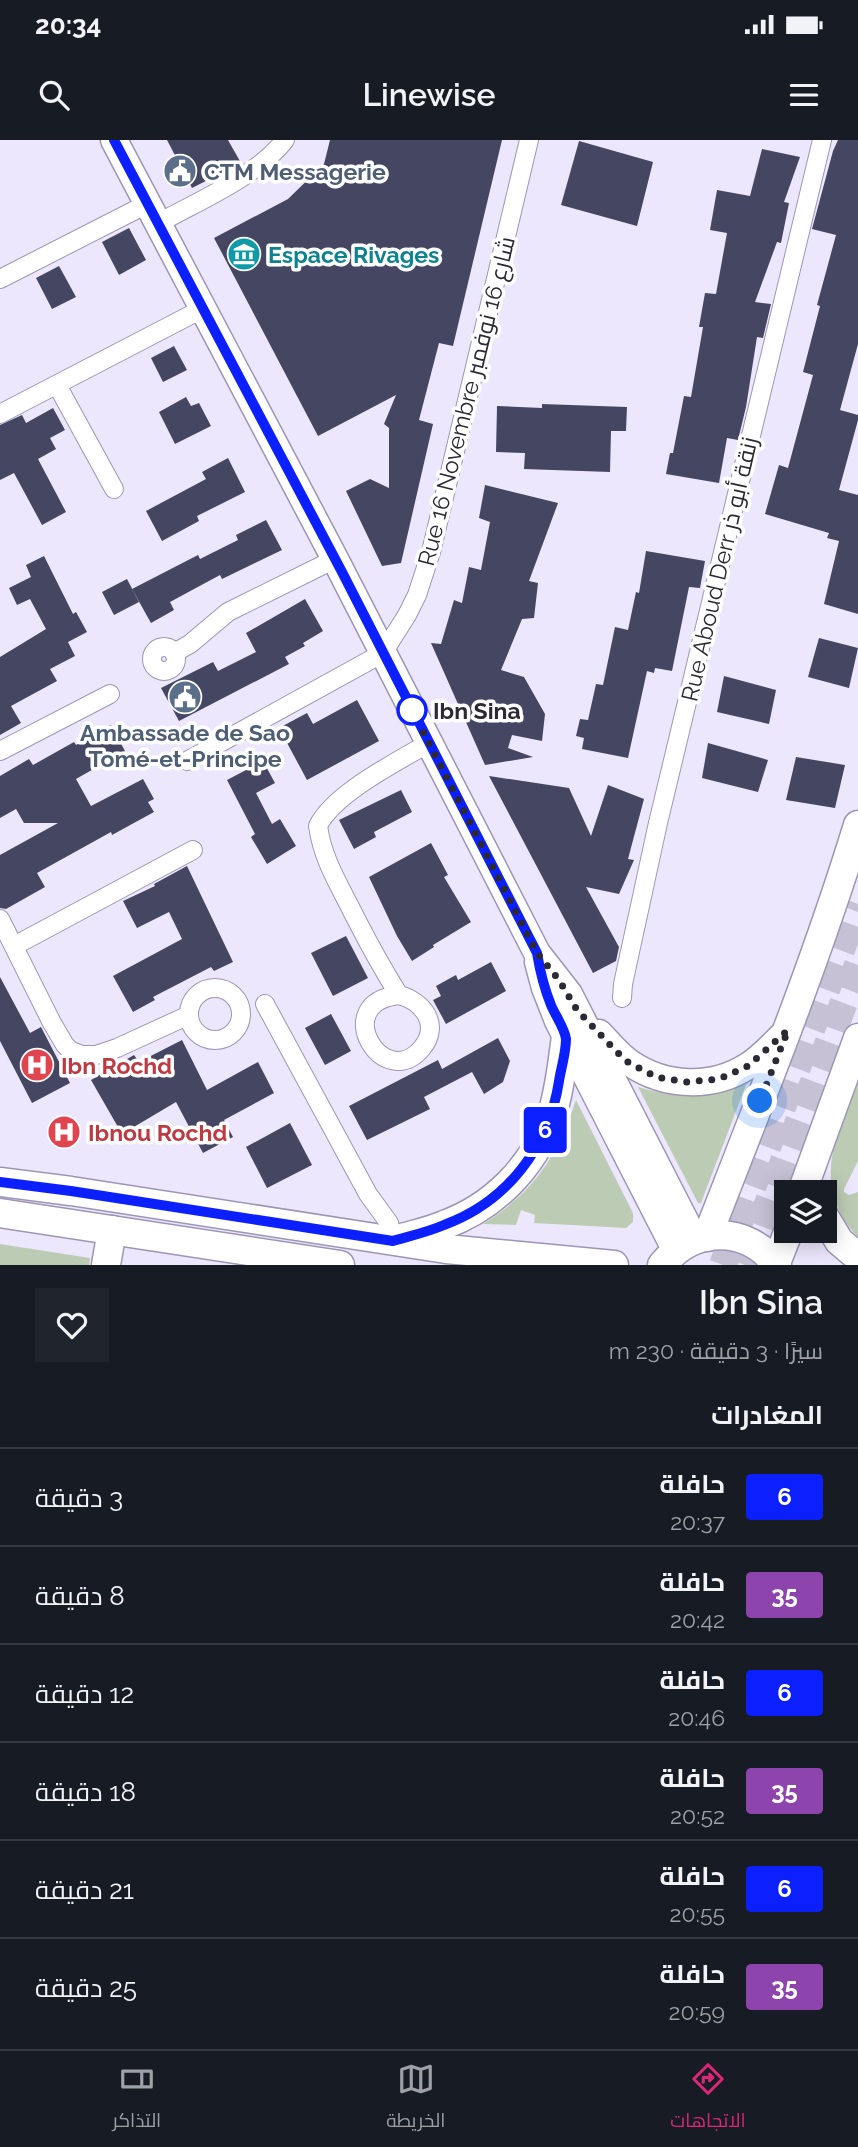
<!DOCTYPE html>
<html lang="ar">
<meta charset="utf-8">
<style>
:root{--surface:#171b24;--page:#20242c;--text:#f1f3f6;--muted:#9ea1a6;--line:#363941;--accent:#db2777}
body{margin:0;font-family:Raleway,Cairo,sans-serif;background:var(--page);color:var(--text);direction:rtl;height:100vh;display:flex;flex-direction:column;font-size:26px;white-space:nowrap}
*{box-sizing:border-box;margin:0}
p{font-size:23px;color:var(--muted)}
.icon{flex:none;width:38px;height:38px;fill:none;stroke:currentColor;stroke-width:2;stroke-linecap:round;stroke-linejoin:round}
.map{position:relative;height:1125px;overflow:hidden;direction:ltr}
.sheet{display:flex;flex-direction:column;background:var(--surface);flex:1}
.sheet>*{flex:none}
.badge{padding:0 14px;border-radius:5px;font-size:24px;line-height:46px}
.tools{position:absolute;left:774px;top:1040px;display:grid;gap:14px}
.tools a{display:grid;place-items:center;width:63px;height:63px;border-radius:0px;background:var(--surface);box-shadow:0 4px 18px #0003;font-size:35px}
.you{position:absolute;width:35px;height:35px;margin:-18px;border:5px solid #fff;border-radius:50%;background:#1a73e8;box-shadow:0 0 0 10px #1a73e833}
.map>.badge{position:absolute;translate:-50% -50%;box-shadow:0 0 0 4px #fff}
h2{padding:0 35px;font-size:26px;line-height:63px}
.round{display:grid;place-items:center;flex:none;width:74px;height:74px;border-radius:0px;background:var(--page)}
.head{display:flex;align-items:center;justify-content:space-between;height:119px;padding:0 35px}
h1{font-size:33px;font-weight:600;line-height:52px}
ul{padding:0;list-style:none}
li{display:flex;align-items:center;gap:21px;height:98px;padding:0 35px;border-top:2px solid var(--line)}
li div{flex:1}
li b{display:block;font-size:26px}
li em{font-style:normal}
li .badge{min-width:77px;font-weight:700;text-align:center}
.status{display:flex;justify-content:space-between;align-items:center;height:49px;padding:0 35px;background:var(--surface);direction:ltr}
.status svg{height:19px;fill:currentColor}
header{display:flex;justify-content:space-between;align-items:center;height:91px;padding:0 35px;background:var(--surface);font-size:32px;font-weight:600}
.dock{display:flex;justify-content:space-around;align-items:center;height:98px;border-top:2px solid var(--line);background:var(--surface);font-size:19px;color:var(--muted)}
.dock a{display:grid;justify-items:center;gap:4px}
.dock .on{color:var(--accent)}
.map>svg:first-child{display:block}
.green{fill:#bcccb4}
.building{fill:#454662}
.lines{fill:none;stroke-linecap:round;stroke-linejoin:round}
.primary-tunnel{stroke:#c6c1d4;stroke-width:28;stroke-dasharray:28 14;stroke-linecap:butt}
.street-casing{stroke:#9d95b5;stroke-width:20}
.secondary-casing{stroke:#9d95b5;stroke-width:29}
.primary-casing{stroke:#9d95b5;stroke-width:31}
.street{stroke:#fff;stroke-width:18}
.secondary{stroke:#fff;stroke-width:26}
.primary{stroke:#fff;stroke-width:28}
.line-casing{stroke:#fff;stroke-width:16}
.line{stroke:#0c20ff;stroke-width:10}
.walk{stroke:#2c2935;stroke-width:7;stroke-dasharray:0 12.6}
.stop-dot{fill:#fff;stroke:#0c20ff;stroke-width:3.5}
.labels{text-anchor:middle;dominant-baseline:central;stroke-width:7;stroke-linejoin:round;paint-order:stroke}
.service-label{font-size:23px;font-weight:bold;fill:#4e5e75;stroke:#fff;text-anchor:start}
.culture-label{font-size:23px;font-weight:bold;fill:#0d838f;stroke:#fff;text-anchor:start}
.street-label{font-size:23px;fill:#2c2935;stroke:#fff}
.stop-label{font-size:23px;font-weight:bold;fill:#2c2935;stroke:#fff;text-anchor:start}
.health-label{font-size:23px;font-weight:bold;fill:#be3a42;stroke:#fff;text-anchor:start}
</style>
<div class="status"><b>20:34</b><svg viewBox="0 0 49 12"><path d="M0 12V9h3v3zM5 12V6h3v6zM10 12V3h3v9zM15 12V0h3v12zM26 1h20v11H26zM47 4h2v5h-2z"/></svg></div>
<header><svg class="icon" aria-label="menu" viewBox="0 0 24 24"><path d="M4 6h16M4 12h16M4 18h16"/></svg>Linewise<svg class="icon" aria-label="search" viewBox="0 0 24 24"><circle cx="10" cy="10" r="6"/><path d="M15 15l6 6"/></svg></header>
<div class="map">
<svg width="858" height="1125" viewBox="0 0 858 1125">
<rect width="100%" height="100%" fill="#ece7fc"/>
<g class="green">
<path d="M858 939V1021L844 1049V1052L849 1055 858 1052V1097C810 1046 836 995 858 939Z"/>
<path d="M747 942 701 1063H698L638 947C677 959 709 957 747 942Z"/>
<path d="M576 960 633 1073V1082L626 1088 534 1083 535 1075 521 1070 516 1085 483 1084C534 1052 557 1017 576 960Z"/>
<path d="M0 1104 90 1118 89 1125H0Z"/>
</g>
<g class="building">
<path d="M167 0H228L241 23 192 48Z"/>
<path d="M330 0H502L453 206 439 203 419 280 433 284 401 423 382 426 346 351 370 339 389 348V288L384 284 396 255 318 296 214 98 288 59 324 24Z"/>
<path d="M838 0H858V204L840 270 858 275V280L839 350 858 355V474L824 464 839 401 827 398 829 393 765 374 779 325 788 328 813 235 803 232 820 166 817 165 836 95 812 89 833 11Z"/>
<path d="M579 1 653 22 637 86 561 65Z"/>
<path d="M762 9 800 17 784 62 789 63 781 103 777 102 755 162 771 164 763 198 757 197 746 267 738 300 727 298 719 343 666 334 670 313H673L684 256 691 257 703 187H699L705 153 716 154 727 93 710 90 717 50 750 56Z"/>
<path d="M129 88 146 120 119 135 102 102Z"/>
<path d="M59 126 76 157 52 169 36 138Z"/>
<path d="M174 206 187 230 163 242 151 218Z"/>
<path d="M186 257 191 266 199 263 211 286 175 304 159 272Z"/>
<path d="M542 264 627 267 626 291H611L610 332 524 329 525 313 496 312 497 266 542 268Z"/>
<path d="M53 268 65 290 50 298 56 309 38 319 66 372 42 385 14 333 0 340V285L22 275 26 283Z"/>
<path d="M228 318 245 352 197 376 199 381 162 401 146 371 206 339 202 332Z"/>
<path d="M485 345 558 363 529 441 538 443 534 478 522 479 501 530 524 537 545 574 542 601 512 595 508 608 533 617 485 625 431 503 441 504 454 460 462 463 469 427 481 430 490 382 479 378Z"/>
<path d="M266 380 282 410 222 439 220 435 170 462 174 470 151 483 132 449 198 415 200 419 238 400 236 395Z"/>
<path d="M646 411 705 421 700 448 689 447 672 531 655 528 654 533 647 531 628 618 582 609 584 598 576 596 580 579 588 580 596 544 603 545 615 487 628 490 636 452 639 453Z"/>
<path d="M44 416 73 474 76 472 87 492 68 502 75 516 50 529 57 541 11 566 21 583 0 595V517L46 489 30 459 17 465 9 448 31 437 26 425Z"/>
<path d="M127 439 139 462 114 475 102 452Z"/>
<path d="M305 459 323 491 303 503 305 506 285 517 289 524 179 581 161 548 213 522 218 531 256 512 246 493Z"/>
<path d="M819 498 858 508 849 548 808 537Z"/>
<path d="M724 536 776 550 769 584 717 572Z"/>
<path d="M357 560 379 601 307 640 279 588 307 573 313 584Z"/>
<path d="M111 585 125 611 76 639 91 666 143 639 154 659 148 662 154 672 112 695 111 692 37 733 45 747 6 769 0 768V715L58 683H24L16 669 0 678V636L29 619 33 625 74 602 76 605Z"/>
<path d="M708 603 768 620 758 652 702 638Z"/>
<path d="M796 617 845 625 835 668 786 660Z"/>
<path d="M263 621 275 643 256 653 272 684 280 679 296 706 267 724 251 697 255 694 227 640Z"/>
<path d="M489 636 569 648 591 696 608 645 644 659 628 719 634 720 619 754 586 747 619 807 616 821 593 833Z"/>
<path d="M401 650 412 672 374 692 376 697 354 709 339 680Z"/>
<path d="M431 703 448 735 444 737 471 782 433 805 434 807 412 821 397 796 369 737Z"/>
<path d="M187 726 233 822 214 831 211 827 153 857 155 860 133 872 113 836 182 799 169 772 137 788 123 761 155 746 154 744Z"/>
<path d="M346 796 368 838 333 856 311 813Z"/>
<path d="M491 822 506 851 446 884 433 860 441 856 436 846 456 835 458 840Z"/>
<path d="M0 837 30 893 41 887 70 943 32 963 0 901Z"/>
<path d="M331 874 351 911 325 925 305 888Z"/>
<path d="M498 898 510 921 503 942 484 954 472 932 424 957 430 969 367 1000 349 966 438 920 442 929Z"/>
<path d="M182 900 207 950 258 922 274 953 224 980 233 997 203 1013 176 962 122 994 91 940 134 915 139 922Z"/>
<path d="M290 983 312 1025 267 1048 246 1007Z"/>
</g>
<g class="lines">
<g class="primary-tunnel">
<path d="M723 1125 858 764"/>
<path d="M745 1125 858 825"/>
</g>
<defs>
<g id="street">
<path d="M159 83C200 60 256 37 285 0"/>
<path d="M0 139 149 63"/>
<path d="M57 245 114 349"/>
<path d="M0 274 204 168"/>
<circle cx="164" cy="519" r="12"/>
<path d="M174 513 190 504 228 472 335 419"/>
<path d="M0 611 110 554"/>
<path d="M187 621 383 513 407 475 417 455 431 412 529 0"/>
<path d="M0 779 52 883 65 905 71 911 82 915H96L117 908 189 875"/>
<path d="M14 806 193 710"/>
<circle cx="215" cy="874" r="26"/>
<path d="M399 855C423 861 441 885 422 908 384 954 328 863 399 855 380 825 364 795 348 763 335 738 322 715 318 686 333 654 398 621 429 603"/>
<path d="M622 858 623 844 658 683 822 0"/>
<path d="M265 864 368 1054 389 1083 393 1101"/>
</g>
<g id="secondary">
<path d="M114 0 335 419 537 813 569 854 695 1100"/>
<path d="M538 822 545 848 558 881 676 1111"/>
<path d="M599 893C609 903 618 915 630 923 665 947 712 949 748 926 763 917 775 902 788 890"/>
</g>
<g id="primary">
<path d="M0 1042 71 1051 446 1109 614 1125"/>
<path d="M802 1052 858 898"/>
<path d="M0 1073 340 1125"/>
<path d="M824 1076 839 1101 858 1117"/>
<path d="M707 1097C760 961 815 825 858 685"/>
<path d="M402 1098C416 1094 430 1091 444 1085 494 1067 533 1027 551 977 560 951 562 923 566 897"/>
<path d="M776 1123 789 1090"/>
<path d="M106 1125 112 1090"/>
<path d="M662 1125C694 1086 746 1085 777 1125"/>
</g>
</defs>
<use href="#street" class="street-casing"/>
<use href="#secondary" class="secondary-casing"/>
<use href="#primary" class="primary-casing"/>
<use href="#street" class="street"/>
<use href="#secondary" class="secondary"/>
<use href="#primary" class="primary"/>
</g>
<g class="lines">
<defs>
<path id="line" d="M0 1042 71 1051 393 1101C410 1096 428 1092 444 1085 507 1062 549 1007 559 941 561 928 566 913 566 899 565 889 555 875 551 865 544 848 540 831 537 813L342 432 114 0"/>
</defs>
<use href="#line" class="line-casing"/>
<use href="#line" class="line"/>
<path class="walk" d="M412 570 537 813 559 840 577 870 616 911 628 922 656 937 687 942 719 939 748 926 788 890 760 961"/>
</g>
<defs>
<symbol id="civic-disc" viewBox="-11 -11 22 22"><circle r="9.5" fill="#5c6f8a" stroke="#fff"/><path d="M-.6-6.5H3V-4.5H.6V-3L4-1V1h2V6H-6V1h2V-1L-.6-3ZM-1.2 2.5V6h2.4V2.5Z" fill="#fff"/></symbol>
<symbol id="museum-disc" viewBox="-11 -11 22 22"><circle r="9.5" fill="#0f9aa8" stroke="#fff"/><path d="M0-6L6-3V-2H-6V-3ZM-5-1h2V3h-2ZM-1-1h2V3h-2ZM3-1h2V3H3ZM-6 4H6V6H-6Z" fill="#fff"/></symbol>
<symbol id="hospital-disc" viewBox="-11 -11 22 22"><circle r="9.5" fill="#e0444e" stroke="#fff"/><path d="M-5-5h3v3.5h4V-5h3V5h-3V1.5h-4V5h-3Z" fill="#fff"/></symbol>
</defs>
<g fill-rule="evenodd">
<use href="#civic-disc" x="161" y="12" width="38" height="38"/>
<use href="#museum-disc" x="225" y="95" width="38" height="38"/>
<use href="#civic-disc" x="166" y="538" width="38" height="38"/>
<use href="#hospital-disc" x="18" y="906" width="38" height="38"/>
<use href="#hospital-disc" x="45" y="973" width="38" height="38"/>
</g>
<circle class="stop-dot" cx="412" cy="570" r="14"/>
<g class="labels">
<g class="service-label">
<text x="204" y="31">CTM Messagerie</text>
<text x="185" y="592" text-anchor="middle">Ambassade de Sao<tspan x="185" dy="26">Tomé-et-Principe</tspan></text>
</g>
<g class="culture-label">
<text x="268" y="114">Espace Rivages</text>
</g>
<g class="street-label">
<text transform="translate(466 261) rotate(-76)">Rue 16 Novembre شارع 16 نوفمبر</text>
<text transform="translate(719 429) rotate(-77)">Rue Aboud Derr زنقة أبو ذر</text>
</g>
<g class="stop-label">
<text x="433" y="570">Ibn Sina</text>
</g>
<g class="health-label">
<text x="61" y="925">Ibn Rochd</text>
<text x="88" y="992">Ibnou Rochd</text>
</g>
</g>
</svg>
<div class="tools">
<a><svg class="icon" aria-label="layers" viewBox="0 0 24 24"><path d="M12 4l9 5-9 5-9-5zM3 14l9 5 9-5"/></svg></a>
</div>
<div class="you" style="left:760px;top:961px"></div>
<b class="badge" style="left:545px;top:990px;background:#0c20ff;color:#fff">6</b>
</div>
<section class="sheet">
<div class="head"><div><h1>Ibn Sina</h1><p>سيرًا · 3 دقيقة · 230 m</p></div><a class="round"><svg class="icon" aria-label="heart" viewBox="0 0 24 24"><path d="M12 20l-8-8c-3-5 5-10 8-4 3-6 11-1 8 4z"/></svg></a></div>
<h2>المغادرات</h2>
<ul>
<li><span class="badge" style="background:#0c20ff;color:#fff">6</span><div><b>حافلة</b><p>20:37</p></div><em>3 دقيقة</em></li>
<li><span class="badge" style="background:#8e44ad;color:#fff">35</span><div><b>حافلة</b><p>20:42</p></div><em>8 دقيقة</em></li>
<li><span class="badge" style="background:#0c20ff;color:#fff">6</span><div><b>حافلة</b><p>20:46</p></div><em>12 دقيقة</em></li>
<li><span class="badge" style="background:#8e44ad;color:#fff">35</span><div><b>حافلة</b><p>20:52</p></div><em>18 دقيقة</em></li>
<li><span class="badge" style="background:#0c20ff;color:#fff">6</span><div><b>حافلة</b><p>20:55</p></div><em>21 دقيقة</em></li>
<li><span class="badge" style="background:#8e44ad;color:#fff">35</span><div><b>حافلة</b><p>20:59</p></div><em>25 دقيقة</em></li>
</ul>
</section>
<nav class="dock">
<a class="on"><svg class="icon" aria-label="directions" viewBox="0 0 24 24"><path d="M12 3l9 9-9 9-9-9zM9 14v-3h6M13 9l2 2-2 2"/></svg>الاتجاهات</a>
<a><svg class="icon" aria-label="map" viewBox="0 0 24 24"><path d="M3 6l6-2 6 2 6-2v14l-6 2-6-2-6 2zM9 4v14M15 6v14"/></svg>الخريطة</a>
<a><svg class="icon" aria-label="tickets" viewBox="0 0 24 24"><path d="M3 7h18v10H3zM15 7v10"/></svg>التذاكر</a>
</nav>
